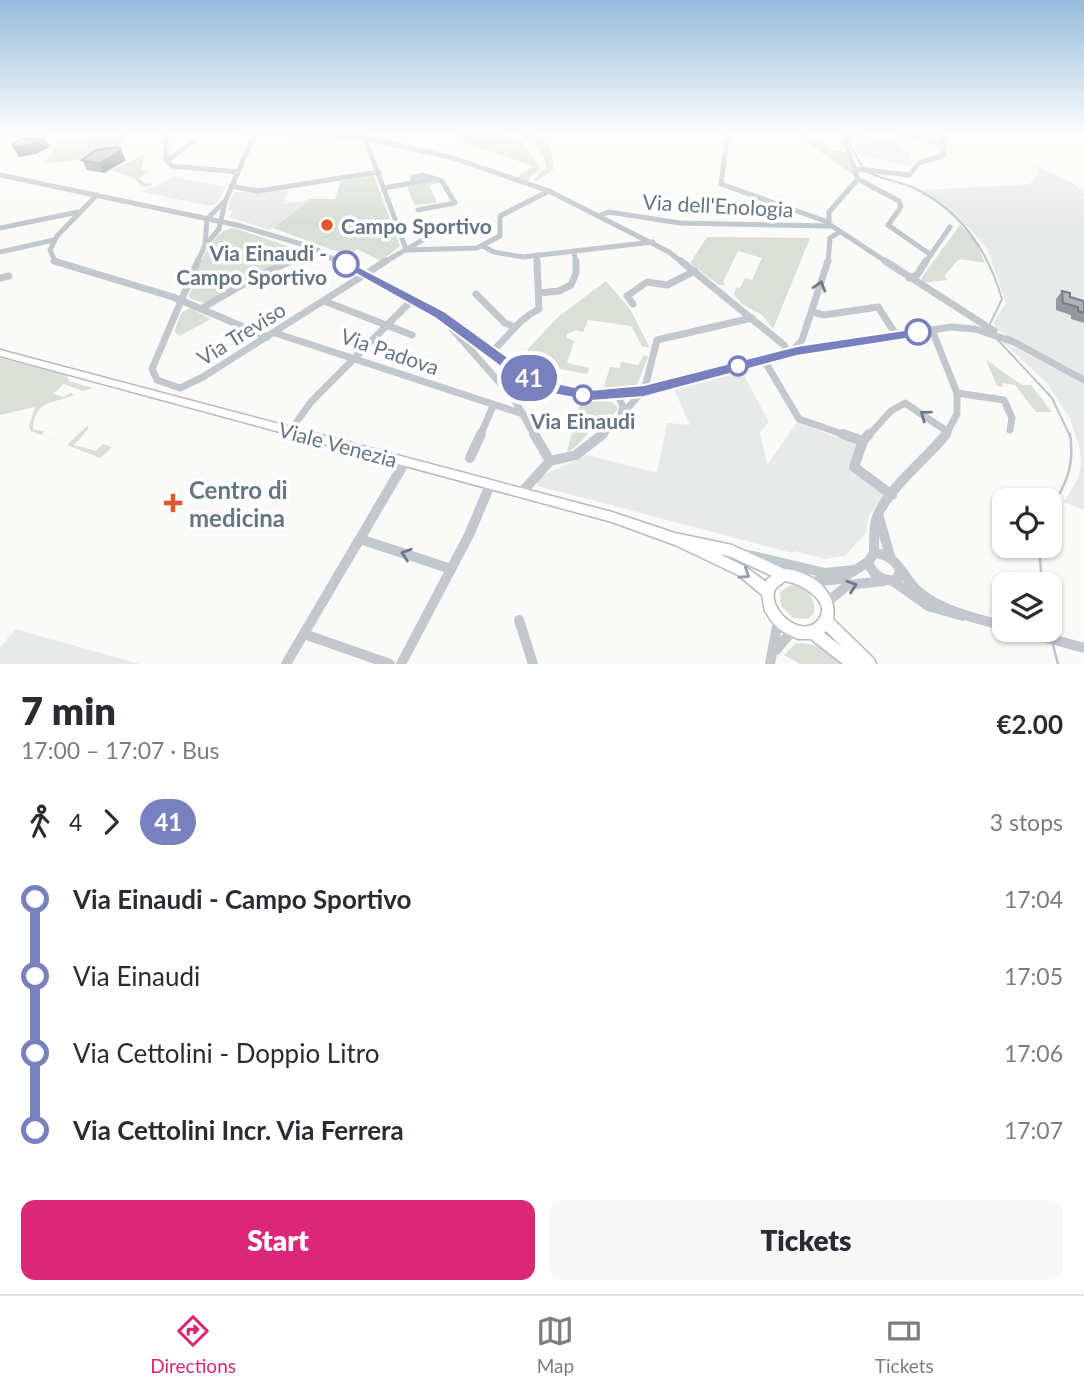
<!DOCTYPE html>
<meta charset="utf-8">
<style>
:root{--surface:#fff;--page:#f7f7f7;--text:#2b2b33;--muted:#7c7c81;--line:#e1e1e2;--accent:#db2777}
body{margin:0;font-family:Lato,sans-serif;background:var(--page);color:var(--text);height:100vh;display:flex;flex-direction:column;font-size:26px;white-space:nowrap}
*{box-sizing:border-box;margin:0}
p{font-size:23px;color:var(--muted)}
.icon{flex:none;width:38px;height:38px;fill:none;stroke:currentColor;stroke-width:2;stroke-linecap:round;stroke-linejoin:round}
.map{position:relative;height:664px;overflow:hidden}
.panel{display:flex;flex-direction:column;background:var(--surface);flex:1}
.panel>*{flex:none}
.badge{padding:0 14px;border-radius:23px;font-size:24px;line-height:46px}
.buttons{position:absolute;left:992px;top:488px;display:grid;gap:14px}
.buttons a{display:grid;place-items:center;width:70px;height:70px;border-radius:14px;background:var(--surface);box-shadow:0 2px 5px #0004;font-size:35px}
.map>.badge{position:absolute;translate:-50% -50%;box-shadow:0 0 0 4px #fff}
.legs{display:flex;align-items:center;gap:10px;height:77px;padding:0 21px;font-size:23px}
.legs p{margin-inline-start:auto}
.summary{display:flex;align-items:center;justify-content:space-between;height:119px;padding:0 21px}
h1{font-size:38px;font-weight:800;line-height:52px}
.button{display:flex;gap:14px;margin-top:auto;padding:14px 21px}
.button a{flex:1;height:80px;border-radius:14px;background:var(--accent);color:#fff;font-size:28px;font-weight:800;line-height:80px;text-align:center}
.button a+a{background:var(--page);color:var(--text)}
ul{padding:0 21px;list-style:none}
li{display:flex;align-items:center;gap:24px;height:77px;font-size:26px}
li i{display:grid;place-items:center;width:10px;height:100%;margin:0 9px;background:currentColor}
li i::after{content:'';width:18px;height:18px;margin:-9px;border:5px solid;border-radius:50%;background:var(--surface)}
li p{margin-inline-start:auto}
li:first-child i{background:linear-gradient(#0000 50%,currentColor 0)}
li:last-child i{background:linear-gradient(currentColor 50%,#0000 0)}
.menu{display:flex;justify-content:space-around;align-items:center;height:98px;border-top:2px solid var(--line);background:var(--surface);font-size:19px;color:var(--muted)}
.menu a{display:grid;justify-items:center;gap:4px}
.menu .active{color:var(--accent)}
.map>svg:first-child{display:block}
.built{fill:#e8e9e9}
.green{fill:#dadfd7}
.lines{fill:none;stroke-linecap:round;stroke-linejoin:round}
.stream-far1{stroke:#bbc7cb;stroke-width:2}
.stream{stroke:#bbc7cb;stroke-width:2.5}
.major-casing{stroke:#b5babe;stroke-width:3}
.minor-far2{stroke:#c3c8cc;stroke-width:5}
.minor-far1{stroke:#c3c8cc;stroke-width:7}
.minor{stroke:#c3c8cc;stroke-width:10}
.major{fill:#fff;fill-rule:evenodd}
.wall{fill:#929a9f}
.shaded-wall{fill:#777d82}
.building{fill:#aab3b9;stroke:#777d82;stroke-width:2}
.oneway{stroke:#6a7a87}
.oneway2{stroke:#939fa8}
.line-1{fill:#7880be;stroke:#fff;stroke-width:2}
.poi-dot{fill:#e4572e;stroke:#fff;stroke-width:2.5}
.stop-1-dot{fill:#fff;stroke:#7880be;stroke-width:3.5}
.labels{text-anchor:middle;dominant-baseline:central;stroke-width:7;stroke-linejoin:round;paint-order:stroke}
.street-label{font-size:21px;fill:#657683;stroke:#fff}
.poi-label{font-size:21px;font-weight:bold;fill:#657683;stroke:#fff;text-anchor:start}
.stop-label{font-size:21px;font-weight:bold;fill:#657683;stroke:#fff;text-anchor:end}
.near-poi-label{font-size:24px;font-weight:bold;fill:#657683;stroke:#fff;text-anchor:start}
</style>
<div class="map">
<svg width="1084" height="664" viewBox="0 0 1084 664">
<rect width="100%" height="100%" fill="#fafaf8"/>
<g class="built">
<path d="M867 137 899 142 901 150 910 152 912 162 909 166 859 155 854 144Z"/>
<path d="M1035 165 1072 183 1084 193V376L995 329 994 322 1006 303 988 250 970 229 921 190 1030 184 1038 173Z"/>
<path d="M173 177 226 187 216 204 209 206 140 191 160 185Z"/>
<path d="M288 190 283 204 311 199 270 230 229 217 233 211 228 210 229 202 234 192Z"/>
<path d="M1002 341 1084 384V510L1064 502 1078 479 1081 465 1080 449 1070 419 1047 383Z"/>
<path d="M741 370 769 422 760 432 767 465 798 421 827 434 855 440 859 446 848 467 881 490 884 496 869 515 866 533 845 556 825 559 795 551 792 553 538 486 537 481 544 475 587 455 657 473 667 423 690 425 673 387Z"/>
<path d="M15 629 140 664H0V648Z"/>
</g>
<g class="green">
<path d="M455 132H498L520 140 539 166V170L529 178V182L516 178 533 166 463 142Z"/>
<path d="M519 132C544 132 554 147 553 170L537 181 534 179 546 167C544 150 531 142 519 132Z"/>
<path d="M792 132H800L835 151H844L855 176Z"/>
<path d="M870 132H939L943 147 884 133 853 136Z"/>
<path d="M120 135 114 156 45 163 58 142Z"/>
<path d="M144 155 141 170 148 172 139 178 145 184 152 183 151 186 142 187 134 178 111 170Z"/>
<path d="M374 176 400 246 381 261 357 249 352 253 344 250 341 253 273 228 311 199H335L341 181Z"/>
<path d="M434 181 440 183 429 185 437 203 450 202 414 205 407 186Z"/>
<path d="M960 225 976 242 985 263 959 259 944 276 948 280 922 283V277Z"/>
<path d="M234 228 305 252 205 303 191 299 189 295C198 274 207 230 234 228Z"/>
<path d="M707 237 810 238 773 329 762 315 742 304 734 295 736 287 740 288 745 278 752 280 762 258 738 251 723 282 726 285H719L690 263Z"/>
<path d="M606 281 630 309 650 348 642 346 631 326 588 320 583 332 576 330 567 334 566 338 574 341 567 363 589 368 588 374 560 369 527 350 558 317Z"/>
<path d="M190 308 211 319 179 336 174 331 182 312Z"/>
<path d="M644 355 648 357 637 385 603 390 610 367 620 368 621 362 638 365Z"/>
<path d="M0 358 66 375 69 381 93 388 83 391 64 384 53 394 64 397 70 393 74 395C53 404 33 400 33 430L44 431 42 435 67 445 88 425V429L74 445 96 451 103 444 112 447 100 458 31 431 29 426 35 407 0 415Z"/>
<path d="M986 360 1022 385H1031L1052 412H1036L1015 385 1002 383 1003 387 997 386Z"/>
<path d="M581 400 612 402 618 408 613 416C592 421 584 445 567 452Z"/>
<path d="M790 585C805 586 816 597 814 613L808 619 793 618 781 606 780 592Z"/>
<path d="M803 643 819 646 844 664H800L784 655 795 644Z"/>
</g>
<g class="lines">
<g class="stream-far1">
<path d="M850 138 852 134 867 132"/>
<path d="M849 143 863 168"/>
<path d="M868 172C883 180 899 181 914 188 960 210 988 251 1002 299L990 324"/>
<path d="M997 339 1052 398 1070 436"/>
</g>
<g class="stream">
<path d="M1050 511C1066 484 1075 466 1070 434"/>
<path d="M1039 546 1042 584"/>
<path d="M1053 645 1058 664"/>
</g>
<defs>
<path id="major" d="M0 350 612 512 675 533 732 545 784 569C810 571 838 590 833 619L874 659 876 664H843L811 639H798L782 631 772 622 765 611 762 595 738 575 675 545 612 522 0 356ZM720 554 731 557 772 576 767 579 766 582 746 567ZM785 581C800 583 832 601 819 619 802 642 764 606 776 588 777 587 784 582 785 581ZM826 631 842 647 824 633Z"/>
</defs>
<use href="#major" class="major-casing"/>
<g class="minor-far2">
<path d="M166 132V159L172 166 237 172"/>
<path d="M234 132 356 136 453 158 549 191 669 252 683 263"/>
<path d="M728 132 721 184 828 222"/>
<path d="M848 132 846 145 858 179 829 212V224L888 263"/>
<path d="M0 135 53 132"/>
<path d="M365 138 406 249"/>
<path d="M115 154 123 132"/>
<path d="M167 161 195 140"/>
<path d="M857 169 909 175 919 163 944 155 942 132"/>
<path d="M0 175 237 225 308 246 341 263"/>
<path d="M858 179 899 201 901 207 888 225 931 255"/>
<path d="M413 183V177L424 175 442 181 455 203 418 210"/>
<path d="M231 186 258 191 379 172"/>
<path d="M384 188 433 179"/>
<path d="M601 215 609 212 680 223 831 226"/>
<path d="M207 219 224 202"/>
<path d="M0 228 78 212"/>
<path d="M206 244 219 229 225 202 255 133"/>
<path d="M483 246 494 252 523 257 653 242"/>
<path d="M406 250 477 248 500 236V216L549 191"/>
<path d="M0 252 54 240"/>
<path d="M574 253 576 263"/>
<path d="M537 255V263"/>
<path d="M56 263 50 250 57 236 97 195"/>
<path d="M197 263 205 245 207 219"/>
<path d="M287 263 318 250"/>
<path d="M383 263 438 231 449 229"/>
<path d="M828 263 830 238 838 233"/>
<path d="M925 263 950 227"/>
</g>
<g class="minor-far1">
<path d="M54 261 173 297 267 337"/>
<path d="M198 261 152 369 157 380 180 388 203 377 386 261"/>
<path d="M338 261 440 314 522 375 570 393 624 395 797 351 951 327 975 329 1011 341"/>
<path d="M681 261 784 345 789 353"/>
<path d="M885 261 994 331"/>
<path d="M0 278 9 276"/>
<path d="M909 278 917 275 926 261"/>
<path d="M539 293 559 291 571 285 576 273V261"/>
<path d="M476 294 505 323 514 327"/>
<path d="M324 301 412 335"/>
<path d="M633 304 627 296 647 282 667 285 695 271"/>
<path d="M202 308 260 275 291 261"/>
<path d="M812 312 824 315 878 307 897 336"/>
<path d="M447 323 514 399 535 436"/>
<path d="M932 330 957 393V414L945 436"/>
<path d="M275 333 523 414"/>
<path d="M1008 339 1084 380"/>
<path d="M795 348 802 340 828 261"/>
<path d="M491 352C511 335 516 321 539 309L537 261"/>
<path d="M764 360 799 419 848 436"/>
<path d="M644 391 657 340 752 318"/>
<path d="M957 393 1004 400 1012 418 1010 430"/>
<path d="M513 395V383L522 375"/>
<path d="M618 395 623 407 620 418"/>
<path d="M290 431 311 402 413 299"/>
<path d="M480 436 493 406"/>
<path d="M602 436 643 391"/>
<path d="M868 436 891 411 905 403 948 432"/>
</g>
<g class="minor">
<path d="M534 434 550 461"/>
<path d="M843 434 863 441"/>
<path d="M863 441 869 434"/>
<path d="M863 441 854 467 892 495"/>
<path d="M470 458 481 434"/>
<path d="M521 493 550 461 576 455 603 434"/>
<path d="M879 517 890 556"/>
<path d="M360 539 451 569"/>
<path d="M874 553C874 544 874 534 875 525 879 495 928 458 946 434"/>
<path d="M749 555 825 573 854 570"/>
<path d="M868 562 874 553C898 554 902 577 918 591 941 611 975 618 1004 626"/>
<path d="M868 562C873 575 882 582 897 580L900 571"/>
<path d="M893 581 928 606 963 616"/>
<path d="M809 582 841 579 868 562"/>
<path d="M826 603 848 585 884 581"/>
<path d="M519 620 533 664"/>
<path d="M1018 630 1084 648"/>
<path d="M304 634 390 664"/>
<path d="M776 650 793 630"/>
<path d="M286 664 405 462"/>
<path d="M401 664 469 535 490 485"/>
<path d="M770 664 778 621"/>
</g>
<use href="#major" class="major"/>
</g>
<g class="wall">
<path d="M82 160H126L104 173 87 170Z"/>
<path d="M1062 291 1070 297 1084 301V323L1071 319V315L1056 310V299Z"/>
</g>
<g class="shaded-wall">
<path d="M44 138 50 147 36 154 19 157 13 147Z"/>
<path d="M121 150 126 160 104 173 99 164Z"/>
</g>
<g class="building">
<path d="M44 138 30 145 13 147V144L22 139Z"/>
<path d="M117 147 121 150 99 164 82 160 96 150Z"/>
<path d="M1062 291 1070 293V297L1084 301V313L1078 311V307L1063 303Z"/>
</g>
<defs><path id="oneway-chevron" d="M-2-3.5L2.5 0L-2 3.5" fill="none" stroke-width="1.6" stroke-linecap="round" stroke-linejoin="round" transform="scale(1.75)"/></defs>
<g class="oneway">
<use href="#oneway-chevron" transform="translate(820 286) rotate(-73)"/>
<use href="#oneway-chevron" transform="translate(925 415) rotate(-144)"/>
<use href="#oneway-chevron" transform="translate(406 554) rotate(-162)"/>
<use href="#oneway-chevron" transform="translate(852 586) rotate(-18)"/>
</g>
<use class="oneway2" href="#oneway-chevron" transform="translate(745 574) rotate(33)"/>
<linearGradient id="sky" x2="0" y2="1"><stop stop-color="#96bcdc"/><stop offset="0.59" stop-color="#fdfdfc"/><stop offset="1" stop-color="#fdfdfc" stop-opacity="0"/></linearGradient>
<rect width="1084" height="225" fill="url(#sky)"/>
<path class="line-1" d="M346 260 444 311 527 371 551 382 590 390 644 385 797 346 918 328 925 332 918 337 797 356 644 397 590 401 548 393 517 379 435 318 342 266 340 264Z"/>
<g class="poi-dot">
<circle cx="327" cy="225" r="7"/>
<path d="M169.5 492.5h7v7h7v7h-7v7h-7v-7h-7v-7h7z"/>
</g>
<g class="stop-1-dot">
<circle cx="346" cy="264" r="12"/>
<circle cx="918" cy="332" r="12"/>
<circle cx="738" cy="366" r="9"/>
<circle cx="583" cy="395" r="9"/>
</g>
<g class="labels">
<g class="street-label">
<text transform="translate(718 205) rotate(3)">Via dell'Enologia</text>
<text transform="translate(241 333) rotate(-32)">Via Treviso</text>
<text transform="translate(390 351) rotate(19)">Via Padova</text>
<text transform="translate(338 444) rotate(15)">Viale Venezia</text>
</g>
<g class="poi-label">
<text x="341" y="225">Campo Sportivo</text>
</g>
<g class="stop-label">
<text x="327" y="252">Via Einaudi -<tspan x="327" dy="24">Campo Sportivo</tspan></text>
<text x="583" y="420" text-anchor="middle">Via Einaudi</text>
</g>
<g class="near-poi-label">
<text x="189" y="489">Centro di<tspan x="189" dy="28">medicina</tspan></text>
</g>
</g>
</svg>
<div class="buttons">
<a><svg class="icon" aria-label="locate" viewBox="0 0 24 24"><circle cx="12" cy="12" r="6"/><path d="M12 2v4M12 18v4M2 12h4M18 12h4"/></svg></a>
<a><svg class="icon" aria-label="layers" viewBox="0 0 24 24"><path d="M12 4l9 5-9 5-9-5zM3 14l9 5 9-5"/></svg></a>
</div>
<b class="badge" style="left:529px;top:378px;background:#7880be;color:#fff">41</b>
</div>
<section class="panel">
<div class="summary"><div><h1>7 min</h1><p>17:00 – 17:07 · Bus</p></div><b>€2.00</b></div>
<div class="legs"><svg class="icon" aria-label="walk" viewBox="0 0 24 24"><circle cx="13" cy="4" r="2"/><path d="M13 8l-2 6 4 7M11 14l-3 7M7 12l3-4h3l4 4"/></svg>4<svg class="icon" aria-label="forward" viewBox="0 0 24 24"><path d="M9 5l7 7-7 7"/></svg><b class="badge" style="background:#7880be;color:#fff">41</b><p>3 stops</p></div>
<ul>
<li><i style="color:#7880be"></i><b>Via Einaudi - Campo Sportivo</b><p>17:04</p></li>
<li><i style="color:#7880be"></i><span>Via Einaudi</span><p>17:05</p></li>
<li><i style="color:#7880be"></i><span>Via Cettolini - Doppio Litro</span><p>17:06</p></li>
<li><i style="color:#7880be"></i><b>Via Cettolini Incr. Via Ferrera</b><p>17:07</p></li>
</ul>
<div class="button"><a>Start</a><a>Tickets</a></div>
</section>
<nav class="menu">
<a class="active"><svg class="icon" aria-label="directions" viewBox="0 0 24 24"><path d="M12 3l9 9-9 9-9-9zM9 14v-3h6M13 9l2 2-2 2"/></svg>Directions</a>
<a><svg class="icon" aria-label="map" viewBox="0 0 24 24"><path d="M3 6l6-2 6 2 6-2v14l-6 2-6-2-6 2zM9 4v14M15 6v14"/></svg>Map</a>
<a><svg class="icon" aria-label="tickets" viewBox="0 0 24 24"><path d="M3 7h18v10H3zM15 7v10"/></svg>Tickets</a>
</nav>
